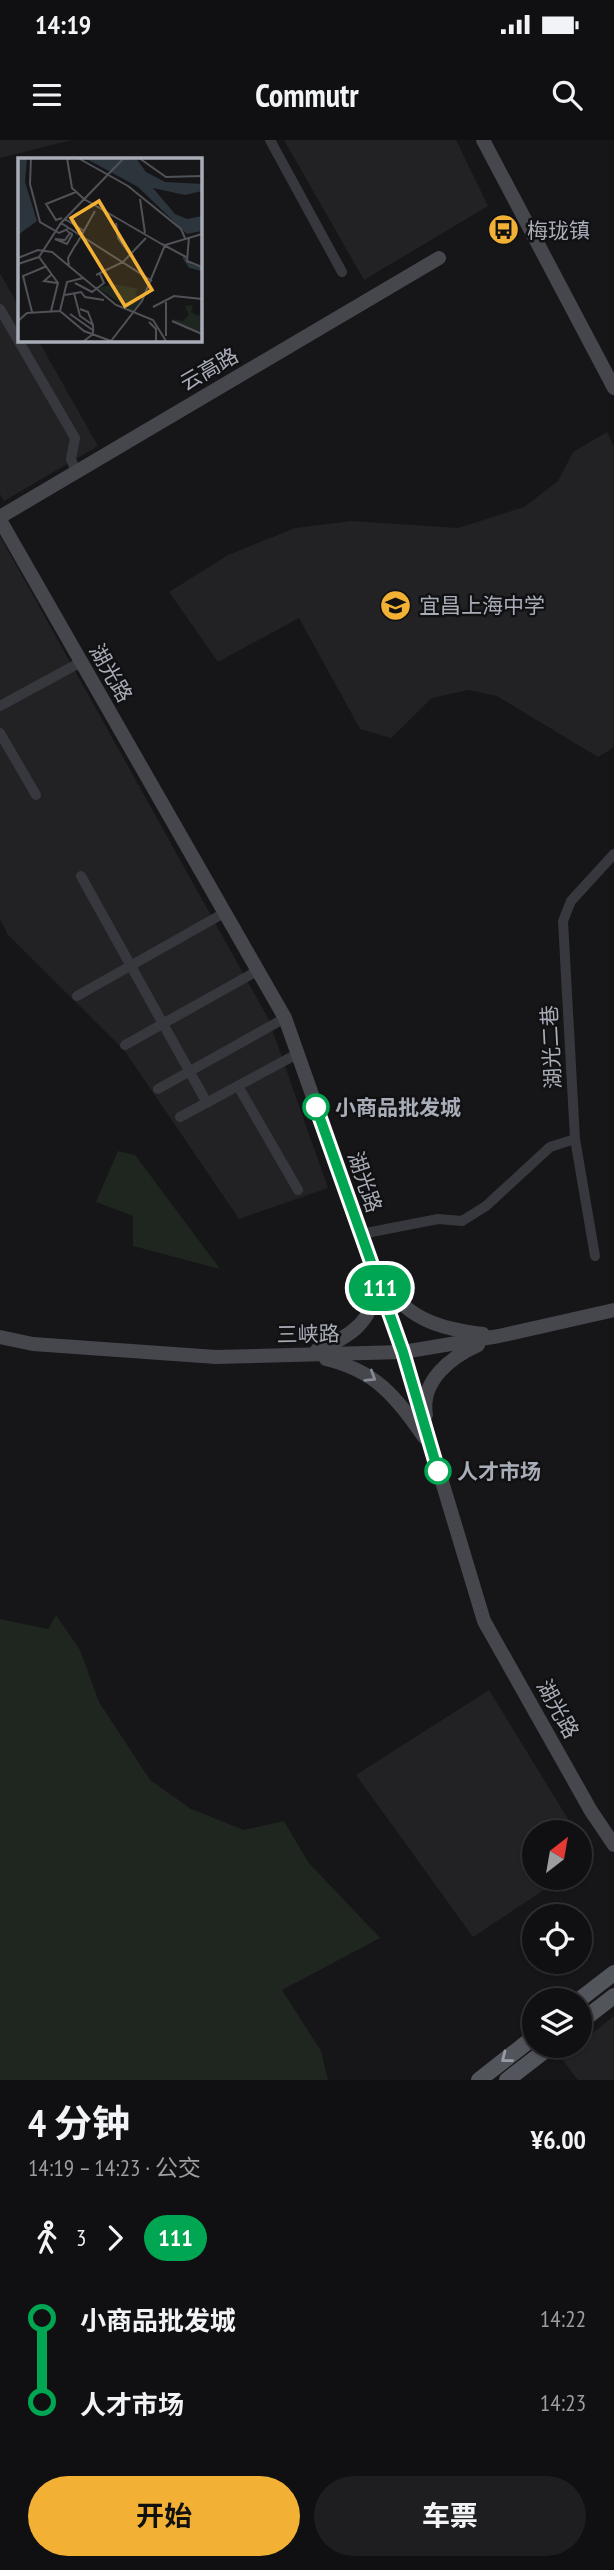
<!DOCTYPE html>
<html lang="zh">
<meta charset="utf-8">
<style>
:root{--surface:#101012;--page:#1e1e20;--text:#f1f3f6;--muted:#9c9d9f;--line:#303032;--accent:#f2b134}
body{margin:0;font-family:"PT Sans Narrow","Noto Sans SC",sans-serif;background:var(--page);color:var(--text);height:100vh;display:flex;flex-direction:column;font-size:26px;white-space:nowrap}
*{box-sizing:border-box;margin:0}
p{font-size:23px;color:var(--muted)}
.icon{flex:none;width:38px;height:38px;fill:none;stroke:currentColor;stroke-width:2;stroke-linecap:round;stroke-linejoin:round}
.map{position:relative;height:1940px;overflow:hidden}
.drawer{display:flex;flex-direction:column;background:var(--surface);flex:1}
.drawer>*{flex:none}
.badge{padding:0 14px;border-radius:23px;font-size:24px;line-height:46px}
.needle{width:46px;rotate:31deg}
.fabs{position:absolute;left:522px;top:1680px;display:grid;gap:14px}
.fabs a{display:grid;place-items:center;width:70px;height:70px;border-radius:50%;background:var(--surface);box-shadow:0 2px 5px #0004,0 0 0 2px var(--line);font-size:35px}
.map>.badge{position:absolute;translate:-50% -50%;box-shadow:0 0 0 4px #fff}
.legs{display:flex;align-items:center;gap:10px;height:77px;padding:0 28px;font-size:23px}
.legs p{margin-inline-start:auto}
.summary{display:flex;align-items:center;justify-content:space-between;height:119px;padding:0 28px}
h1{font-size:38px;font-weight:700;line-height:52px}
.cta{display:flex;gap:14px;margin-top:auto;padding:14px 28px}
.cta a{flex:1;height:80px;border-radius:42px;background:var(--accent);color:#111;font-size:28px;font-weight:700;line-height:80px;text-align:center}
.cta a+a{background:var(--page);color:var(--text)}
ul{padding:0 28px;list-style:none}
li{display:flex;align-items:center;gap:24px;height:84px;font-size:26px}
li i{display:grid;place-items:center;width:10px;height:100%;margin:0 9px;background:currentColor}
li i::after{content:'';width:18px;height:18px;margin:-9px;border:5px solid;border-radius:50%;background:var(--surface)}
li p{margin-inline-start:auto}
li:first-child i{background:linear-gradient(#0000 50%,currentColor 0)}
li:last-child i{background:linear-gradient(currentColor 50%,#0000 0)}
.status{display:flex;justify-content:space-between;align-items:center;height:49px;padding:0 35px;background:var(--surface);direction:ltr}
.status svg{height:19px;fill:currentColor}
header{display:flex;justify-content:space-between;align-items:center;height:91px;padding:0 28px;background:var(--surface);font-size:32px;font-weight:700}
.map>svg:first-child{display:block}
.built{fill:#222225}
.green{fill:#1e261f}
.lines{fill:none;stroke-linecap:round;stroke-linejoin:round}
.street{stroke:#37383d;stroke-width:10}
.secondary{stroke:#45474d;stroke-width:14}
.primary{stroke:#53555c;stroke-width:16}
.oneway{stroke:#858993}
.oneway2{stroke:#979ba6}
.line-1-casing{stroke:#fff;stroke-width:16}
.line-1{stroke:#00a651;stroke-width:10}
.stop-1-dot{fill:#fff;stroke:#00a651;stroke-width:3.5}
.labels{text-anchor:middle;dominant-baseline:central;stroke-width:5;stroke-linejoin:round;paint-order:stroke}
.poi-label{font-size:21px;fill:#a8adb8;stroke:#111113;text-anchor:start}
.street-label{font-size:21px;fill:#a8adb8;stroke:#111113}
.stop-label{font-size:21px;font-weight:bold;fill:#a8adb8;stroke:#111113;text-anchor:start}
.inset-river{fill:none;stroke:#2c353c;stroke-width:3.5}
.inset-road{fill:none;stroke:#505258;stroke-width:2}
.view{fill:#f2b134;fill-opacity:0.15;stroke:#f2b134;stroke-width:3.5}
.inset-edge{fill:none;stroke:#a8adb8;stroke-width:3.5}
</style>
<div class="status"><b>14:19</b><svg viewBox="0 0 49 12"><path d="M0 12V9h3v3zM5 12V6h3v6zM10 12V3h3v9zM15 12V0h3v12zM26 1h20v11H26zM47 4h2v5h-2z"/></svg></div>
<header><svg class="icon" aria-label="menu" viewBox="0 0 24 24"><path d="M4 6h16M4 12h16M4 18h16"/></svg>Commutr<svg class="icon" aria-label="search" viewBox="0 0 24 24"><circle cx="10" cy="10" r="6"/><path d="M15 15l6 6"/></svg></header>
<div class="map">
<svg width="614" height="1940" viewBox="0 0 614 1940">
<rect width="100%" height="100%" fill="#161618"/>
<g class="built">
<path d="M0 0H72L0 18Z"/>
<path d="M284 0H456L488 66 364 140Z"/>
<path d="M0 133 19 167V200H38L98 306 4 361 0 354Z"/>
<path d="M607 292 614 307V598L613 608 598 617 497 556 468 550 432 558 391 598 360 589 299 478 218 522 169 452 228 415 295 388 352 381 458 388 524 367 558 341 573 312Z"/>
<path d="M0 396 268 878 328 1048 239 1079 124 910 8 795 0 779Z"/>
<path d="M489 1550 576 1692H534V1738H562L473 1797 356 1635Z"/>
<path d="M614 1876V1940H578L561 1918Z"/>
</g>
<g class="green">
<path d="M118 1011 135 1015 220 1129 133 1106V1076L96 1062Z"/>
<path d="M56 1475 80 1510 99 1562 150 1640 191 1669 244 1690 284 1681 308 1722 380 1798 282 1850 321 1911 328 1940H0V1479L48 1489Z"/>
</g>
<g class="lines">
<g class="street">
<path d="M270 0 342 132"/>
<path d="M0 169 75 298 71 319 76 332"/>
<path d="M0 566 81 522"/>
<path d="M0 593 36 655"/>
<path d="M81 736 207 963"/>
<path d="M77 856 224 773"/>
<path d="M125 905 257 831"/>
<path d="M238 946 298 1050"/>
<path d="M158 949 285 878"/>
<path d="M180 977 297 914"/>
<path d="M361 1094 438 1079 462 1081 486 1066 550 1007 575 999"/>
<path d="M595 1116 575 999 563 781 571 761 614 714"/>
</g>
<g class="secondary">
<path d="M483 0 614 248"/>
<path d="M0 377 439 118"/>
<path d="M0 380 285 878 403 1212 484 1481 591 1671 614 1705"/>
<path d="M384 1144C410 1180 441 1189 483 1194"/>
<path d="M0 1197 33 1204 216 1217 403 1212 499 1196 614 1170"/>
<path d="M317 1210C348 1198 376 1181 374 1144"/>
<path d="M326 1219C376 1231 395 1256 424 1297"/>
<path d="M426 1275C420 1241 451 1217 478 1205"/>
</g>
<g class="primary">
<path d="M579 1860 614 1833"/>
<path d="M579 1883 614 1856"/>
<path d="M479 1940 534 1897"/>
<path d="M507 1940 551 1906"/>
</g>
</g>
<defs><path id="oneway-chevron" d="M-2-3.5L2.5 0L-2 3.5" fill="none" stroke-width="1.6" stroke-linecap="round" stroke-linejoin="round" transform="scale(1.75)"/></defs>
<use class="oneway" href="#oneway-chevron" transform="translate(371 1237) rotate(32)"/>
<use class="oneway2" href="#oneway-chevron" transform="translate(506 1918) rotate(142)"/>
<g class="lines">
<defs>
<path id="line-1" d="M316 967 403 1212 438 1331"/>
</defs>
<use href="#line-1" class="line-1-casing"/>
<use href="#line-1" class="line-1"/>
</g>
<defs>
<symbol id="bus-disc" viewBox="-11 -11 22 22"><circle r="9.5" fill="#f2b134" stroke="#111113"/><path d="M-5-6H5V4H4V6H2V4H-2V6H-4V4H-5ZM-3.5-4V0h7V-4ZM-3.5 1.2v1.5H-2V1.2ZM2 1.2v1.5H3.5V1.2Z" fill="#111"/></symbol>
<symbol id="school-disc" viewBox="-11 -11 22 22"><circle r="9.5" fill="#f2b134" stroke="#111113"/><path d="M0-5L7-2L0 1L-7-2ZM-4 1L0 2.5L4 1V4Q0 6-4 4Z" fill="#111"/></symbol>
</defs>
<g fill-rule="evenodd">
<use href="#bus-disc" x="486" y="72" width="35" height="35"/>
<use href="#school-disc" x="378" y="448" width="35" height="35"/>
</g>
<g class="stop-1-dot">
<circle cx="316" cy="967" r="12"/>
<circle cx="438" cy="1331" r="12"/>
</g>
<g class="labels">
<g class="poi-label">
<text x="527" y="90">梅珑镇</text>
<text x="419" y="465">宜昌上海中学</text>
</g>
<g class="street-label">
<text transform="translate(209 229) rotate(-30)">云高路</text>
<text transform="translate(111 533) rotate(60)">湖光路</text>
<text transform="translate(551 907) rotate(-93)">湖光二巷</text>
<text transform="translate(365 1042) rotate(71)">湖光路</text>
<text transform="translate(308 1194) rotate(-1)">三峡路</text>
<text transform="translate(558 1569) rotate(61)">湖光路</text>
</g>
<g class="stop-label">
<text x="335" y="967">小商品批发城</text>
<text x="457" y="1331">人才市场</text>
</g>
</g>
<g transform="translate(18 18)">
<rect width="184" height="184" fill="#161618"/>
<path d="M96 126 120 131 117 136 124 142 114 153 80 130ZM175 147 173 154 180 158 184 153V174L168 171 154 161 165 163 171 157 167 148Z" fill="#1e261f"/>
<path d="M0 0H9L7 24 19 63 0 77ZM67 0H118L128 14 147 24 184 26V33L167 37 135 30 157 56 169 61 184 58V73L169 76 120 29Z" fill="#2c353c"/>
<path class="inset-river" d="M166 99 172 108 183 111"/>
<path class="inset-road" d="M13 0 12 26 22 64 41 75 50 71M49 0 54 30 66 41M60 0 110 28 163 71 167 80M121 0 148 19 184 18M66 41 147 88M122 41 127 75M44 60 38 62 28 46 58 34M47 61 66 73M43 65 134 123M98 65 100 80 111 95M49 73 52 75 54 76V77L49 86 37 81 47 82 52 75M171 79 169 103 184 109M144 86 168 99M58 87 77 53M0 100 20 92 34 94 98 147 135 162 148 183M0 106 21 99M51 108 50 100 58 86M33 117 26 123 39 125M78 117 105 104 128 80M57 125 74 134 86 125 82 116M56 135 62 158 75 167V176L66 183M47 137 63 134 67 139 86 142M135 149 156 138 184 141M62 151 70 154 75 167M33 153 40 125 21 99 43 65 106 0M42 153 49 124 65 120M14 154 5 118 29 108M52 156 76 173M0 163 9 155 42 153 66 173 93 183M154 163 184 176M131 164 138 171V183M148 178V144M93 183 124 143 147 87 184 76"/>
<path class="view" d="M81 43 134 132 107 148 53 60Z"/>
<rect width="184" height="184" class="inset-edge"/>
</g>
</svg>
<div class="fabs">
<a><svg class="needle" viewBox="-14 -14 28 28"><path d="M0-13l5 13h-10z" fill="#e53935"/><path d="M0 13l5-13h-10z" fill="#9c9d9f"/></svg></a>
<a><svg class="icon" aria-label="locate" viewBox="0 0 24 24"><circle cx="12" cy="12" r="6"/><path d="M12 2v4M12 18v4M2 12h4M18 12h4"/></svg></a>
<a><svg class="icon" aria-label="layers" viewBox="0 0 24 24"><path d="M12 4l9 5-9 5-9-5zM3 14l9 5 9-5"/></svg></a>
</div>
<b class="badge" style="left:380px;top:1148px;background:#00a651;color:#fff">111</b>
</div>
<section class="drawer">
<div class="summary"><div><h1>4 分钟</h1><p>14:19 – 14:23 · 公交</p></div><b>¥6.00</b></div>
<div class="legs"><svg class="icon" aria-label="walk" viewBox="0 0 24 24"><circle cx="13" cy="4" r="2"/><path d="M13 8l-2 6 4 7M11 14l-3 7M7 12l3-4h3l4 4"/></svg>3<svg class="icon" aria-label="forward" viewBox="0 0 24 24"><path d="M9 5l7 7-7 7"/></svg><b class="badge" style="background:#00a651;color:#fff">111</b></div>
<ul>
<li><i style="color:#00a651"></i><b>小商品批发城</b><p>14:22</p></li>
<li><i style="color:#00a651"></i><b>人才市场</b><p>14:23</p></li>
</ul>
<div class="cta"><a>开始</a><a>车票</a></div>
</section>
